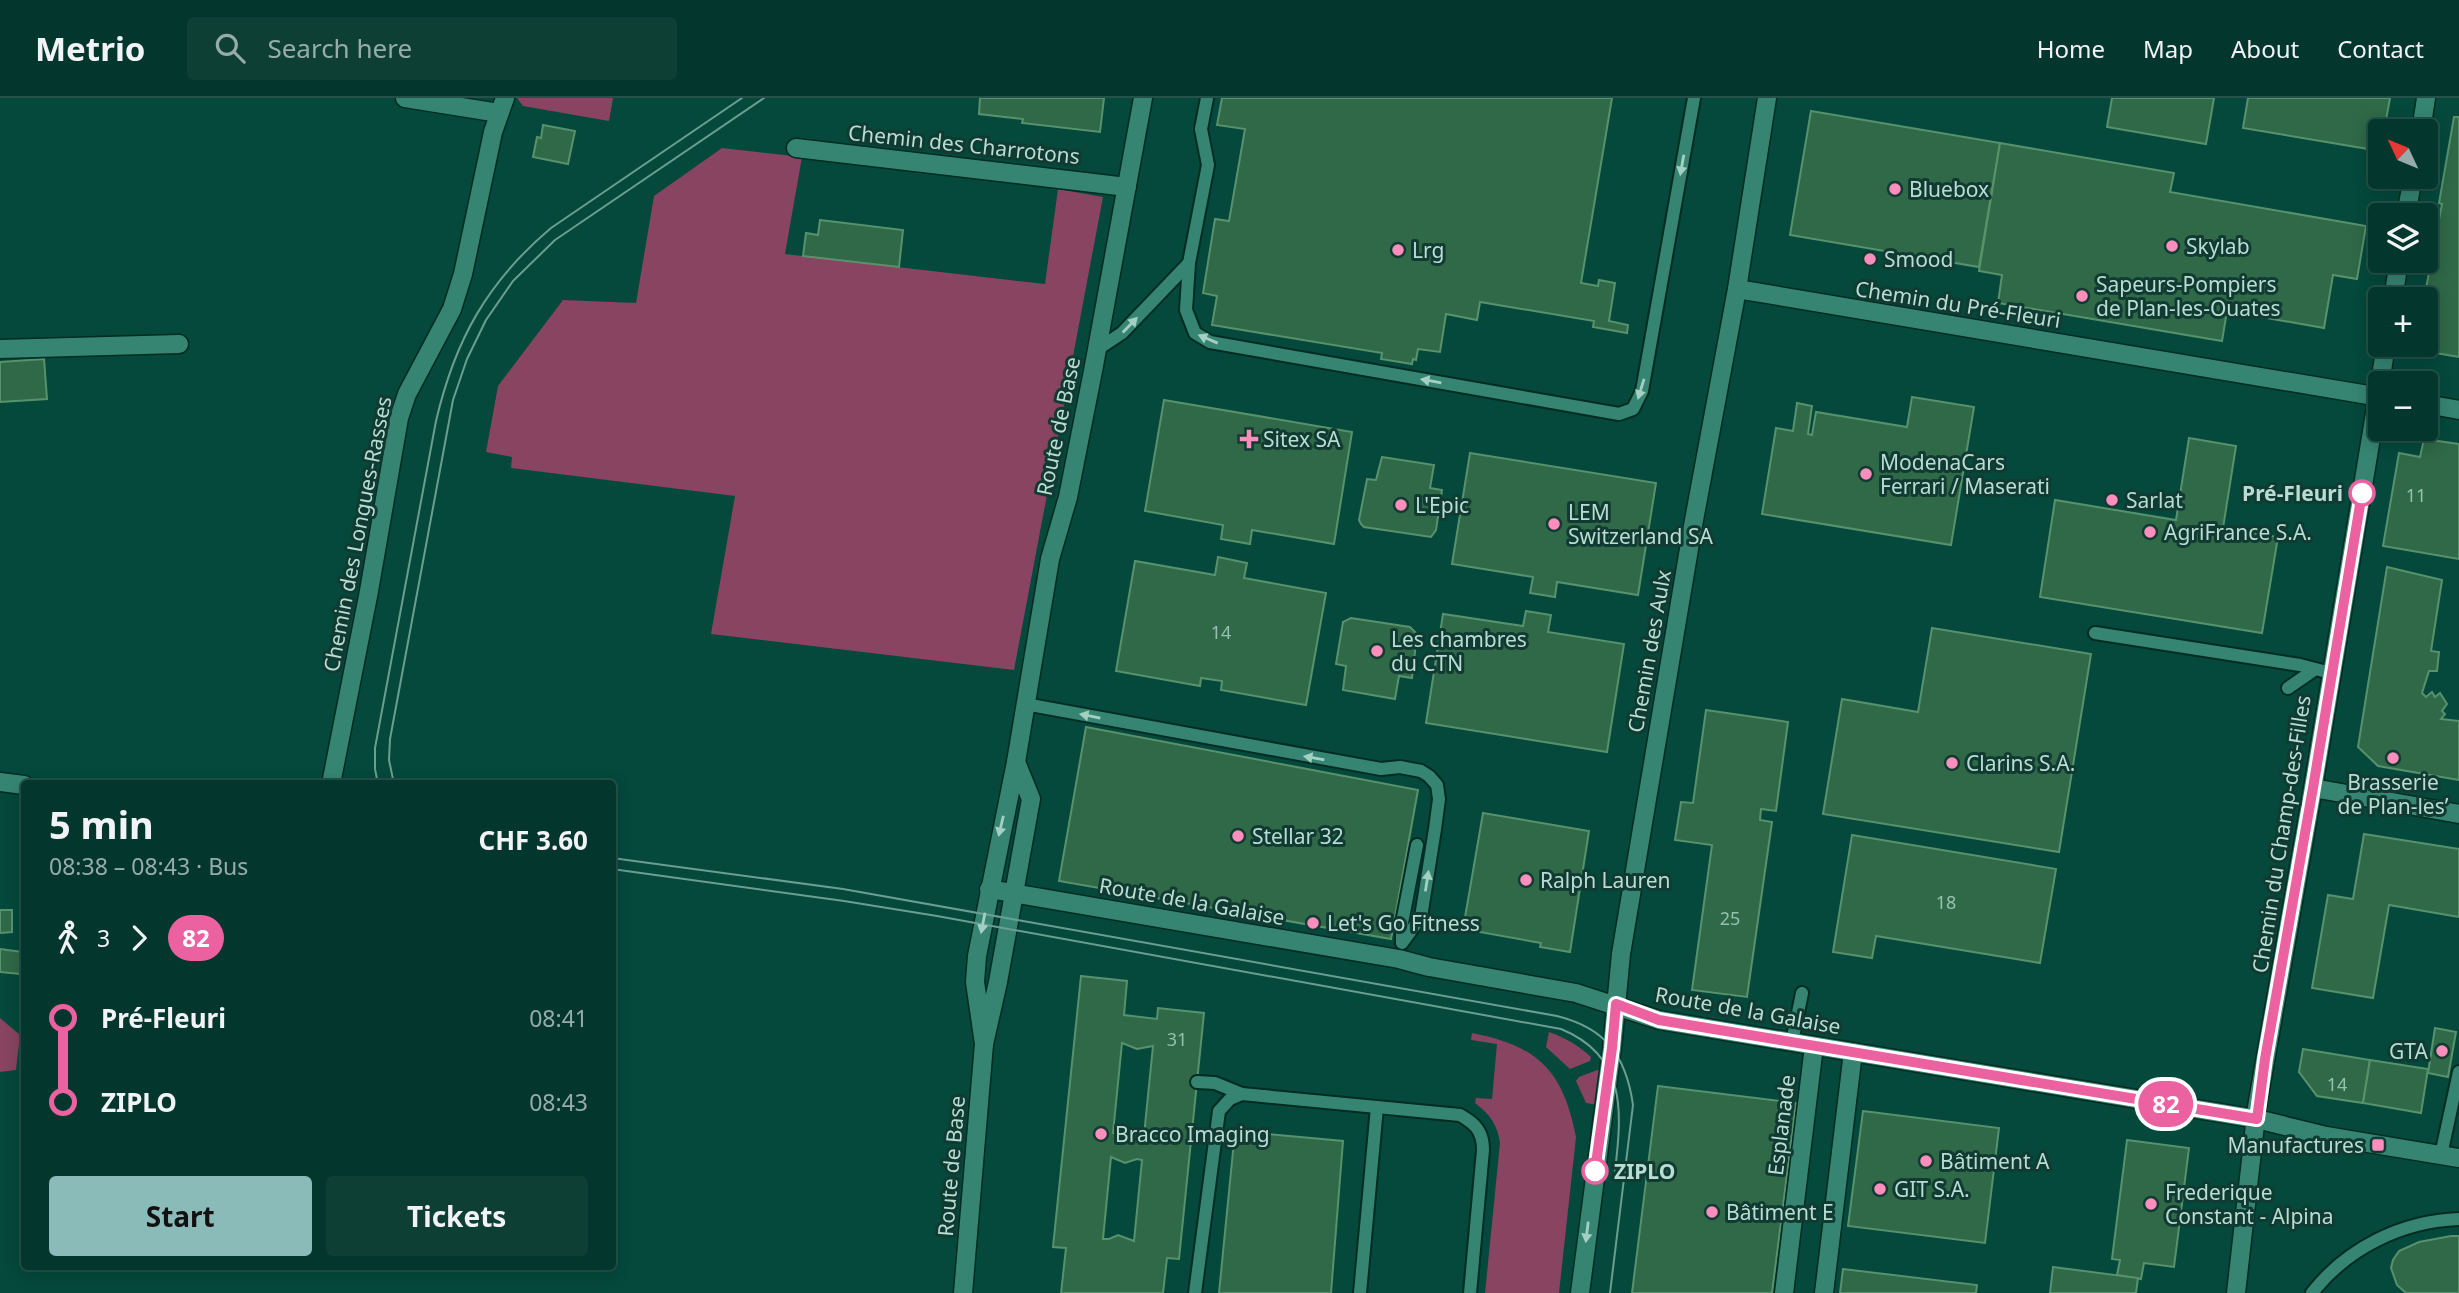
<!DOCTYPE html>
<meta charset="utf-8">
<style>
:root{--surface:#03372d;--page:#0d3f35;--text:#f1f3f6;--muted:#97acaa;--line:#245149;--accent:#8bbbb9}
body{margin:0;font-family:"Noto Sans",sans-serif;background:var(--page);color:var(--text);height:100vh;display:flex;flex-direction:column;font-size:26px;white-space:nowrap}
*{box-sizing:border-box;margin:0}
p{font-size:23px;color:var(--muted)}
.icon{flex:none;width:38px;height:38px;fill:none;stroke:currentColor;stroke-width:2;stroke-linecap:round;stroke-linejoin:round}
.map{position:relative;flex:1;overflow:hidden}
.drawer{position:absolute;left:21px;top:682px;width:595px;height:490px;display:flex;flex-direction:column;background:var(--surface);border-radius:7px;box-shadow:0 4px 18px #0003,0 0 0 2px var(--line)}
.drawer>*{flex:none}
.badge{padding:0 14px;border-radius:23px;font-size:24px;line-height:46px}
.needle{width:46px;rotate:314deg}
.buttons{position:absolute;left:2368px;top:21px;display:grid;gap:14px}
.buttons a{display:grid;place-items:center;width:70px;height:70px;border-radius:7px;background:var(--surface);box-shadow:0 4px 18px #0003,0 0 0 2px var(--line);font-size:35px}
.map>.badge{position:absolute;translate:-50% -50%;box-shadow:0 0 0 4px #fff}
.legs{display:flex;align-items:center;gap:10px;height:77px;padding:0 28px;font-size:23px}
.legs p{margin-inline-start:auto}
.summary{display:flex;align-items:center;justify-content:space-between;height:119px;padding:0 28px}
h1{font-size:38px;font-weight:700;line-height:52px}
.cta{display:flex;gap:14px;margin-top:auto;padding:14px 28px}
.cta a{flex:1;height:80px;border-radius:7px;background:var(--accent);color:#111;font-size:28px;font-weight:700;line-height:80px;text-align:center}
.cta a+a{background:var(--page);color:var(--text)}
ul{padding:0 28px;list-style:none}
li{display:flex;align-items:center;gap:24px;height:84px;font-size:26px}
li i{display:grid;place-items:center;width:10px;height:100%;margin:0 9px;background:currentColor}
li i::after{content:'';width:18px;height:18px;margin:-9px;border:5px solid;border-radius:50%;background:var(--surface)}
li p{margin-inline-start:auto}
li:first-child i{background:linear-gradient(#0000 50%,currentColor 0)}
li:last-child i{background:linear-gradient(currentColor 50%,#0000 0)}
header{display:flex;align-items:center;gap:42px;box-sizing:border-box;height:98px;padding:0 35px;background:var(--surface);border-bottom:2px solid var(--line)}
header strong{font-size:33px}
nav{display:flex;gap:38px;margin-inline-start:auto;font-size:24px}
.search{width:490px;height:63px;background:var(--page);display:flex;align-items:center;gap:18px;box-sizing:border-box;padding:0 24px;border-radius:7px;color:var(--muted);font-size:26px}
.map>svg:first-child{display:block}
.green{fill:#884460}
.building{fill:#2f6947;stroke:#58926d;stroke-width:2;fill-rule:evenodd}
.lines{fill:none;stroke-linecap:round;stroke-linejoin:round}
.service-casing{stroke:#002c23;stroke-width:16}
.pedestrian-casing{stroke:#002c23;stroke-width:21}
.minor-casing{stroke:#002c23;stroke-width:21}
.tertiary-casing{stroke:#002c23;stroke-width:21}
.service{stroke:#368572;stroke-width:12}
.pedestrian{stroke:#368572;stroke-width:18}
.minor{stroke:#368572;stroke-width:18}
.tertiary{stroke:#368572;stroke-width:18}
.tram{stroke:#6b9e92;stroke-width:2}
.oneway{fill:#a4d0c4}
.line-1-casing{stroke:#fff;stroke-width:16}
.line-1{stroke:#ec619f;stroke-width:10}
.poi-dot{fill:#fe8ebb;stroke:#113b32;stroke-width:2.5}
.stop-1-dot{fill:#fff;stroke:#ec619f;stroke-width:3.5}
.labels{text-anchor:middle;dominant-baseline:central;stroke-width:6;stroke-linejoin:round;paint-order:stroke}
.number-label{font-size:18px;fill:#96c0af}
.street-label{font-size:21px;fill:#b8ddd2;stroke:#113b32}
.poi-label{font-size:21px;fill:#b8ddd2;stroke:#113b32;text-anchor:start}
.stop-label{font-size:21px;font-weight:bold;fill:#b8ddd2;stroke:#113b32;text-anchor:end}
</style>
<header>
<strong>Metrio</strong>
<div class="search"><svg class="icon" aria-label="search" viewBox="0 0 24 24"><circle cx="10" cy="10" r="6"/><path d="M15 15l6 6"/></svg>Search here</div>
<nav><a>Home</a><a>Map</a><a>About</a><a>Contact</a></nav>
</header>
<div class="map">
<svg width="2459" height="1195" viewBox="0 0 2459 1195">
<rect width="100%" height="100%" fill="#04493c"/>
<g class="green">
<path d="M517 0H613L609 23 523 8Z"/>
<path d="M722 50 802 59 785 156 1045 186 1058 91 1103 99 1014 572 711 536 735 398 511 370 512 359 486 354 498 288 563 202 636 205 654 98Z"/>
<path d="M0 920 20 937 16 972 0 974Z"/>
<path d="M1549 934C1566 940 1578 947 1591 959L1590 963 1570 971 1546 949Z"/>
<path d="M1472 935C1538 948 1563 972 1576 1039L1559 1195H1485L1500 1045C1498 1028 1490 1016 1475 1005L1476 1000 1492 1001 1497 946 1471 942Z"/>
<path d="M1600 971 1598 1007 1586 1005 1576 983 1579 979Z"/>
</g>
<g class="building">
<path d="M980 0H1104L1100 34 1022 25 1023 21 979 16Z"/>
<path d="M1222 0H1612L1581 185 1598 188 1599 182 1615 185 1609 223 1628 227 1627 235 1593 229 1594 223 1480 204 1477 222 1446 216 1440 254 1418 251 1416 262 1413 261 1412 266 1381 261 1382 255 1212 227 1217 198 1203 195 1215 121 1229 123 1245 31 1217 27Z"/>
<path d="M2112 0H2214L2206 46 2107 29Z"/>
<path d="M2248 0H2390L2384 33H2380V53L2243 30Z"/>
<path d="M1811 13 2000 45 1979 169 1790 137Z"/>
<path d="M2454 19H2459V259L2412 251V247H2426L2424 201 2442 106 2439 105Z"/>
<path d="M543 27 575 33 568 66 533 59 537 39 541 40Z"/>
<path d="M2000 45 2174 75 2170 94 2366 128 2357 181 2333 177 2324 230 2227 213 2222 243 1998 205 2002 177 1979 173Z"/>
<path d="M820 122 903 132 899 169 803 158 806 135 818 137Z"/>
<path d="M44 261 47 301 0 304V264Z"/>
<path d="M1912 299 1974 309 1951 447 1762 416 1776 330 1793 333 1797 305 1812 308 1808 336 1812 337 1816 314 1907 329Z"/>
<path d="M1164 302 1352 334 1334 446 1252 432 1250 446 1221 441 1223 427 1145 413Z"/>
<path d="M2189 340 2236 348 2223 430 2278 439 2262 535 2040 499 2055 402 2176 422Z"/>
<path d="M2424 341 2459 346V461L2383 448 2399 355 2420 359Z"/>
<path d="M1470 355 1656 385 1638 497 1557 484 1555 499 1530 495 1533 479 1452 466Z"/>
<path d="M1382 359 1434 367 1430 390 1442 392 1436 432 1431 439 1364 429 1361 426 1359 422 1367 381 1376 382Z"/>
<path d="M1218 459 1247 465 1244 480 1326 495 1306 607 1221 592 1222 583 1201 580 1200 588 1116 573 1135 463 1215 477Z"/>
<path d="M2387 469 2442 482 2431 553 2439 554 2437 573H2429L2422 595 2426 599 2432 594 2435 599 2440 595 2447 606 2442 613 2445 616 2441 621 2459 623V682L2378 668 2358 649Z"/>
<path d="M1526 513 1551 517 1548 534 1624 546 1607 654 1426 625 1443 516 1523 528Z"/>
<path d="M1351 520 1410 529 1417 536 1412 580 1399 578 1395 601 1343 592 1346 568 1336 566 1343 524Z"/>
<path d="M1932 530 2091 556 2059 754 1823 716 1842 601 1918 614Z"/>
<path d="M1706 612 1788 624 1776 713 1761 711 1760 722 1772 724 1747 899 1692 892 1712 747 1675 742 1681 704 1693 705Z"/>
<path d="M1086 629 1418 692 1391 841 1059 783Z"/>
<path d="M1483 715 1589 733 1570 854 1540 849 1541 845 1463 831Z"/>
<path d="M2364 736 2459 751V819L2389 807 2373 900 2312 890 2328 797 2353 801Z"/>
<path d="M1852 737 2056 771 2040 865 1876 838 1872 860 1833 854Z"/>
<path d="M0 812H12V834L0 835Z"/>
<path d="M0 851 23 854 20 876 0 874Z"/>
<path d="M1081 878 1127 883 1124 917 1157 921 1158 910 1204 915 1179 1161 1167 1160 1163 1195H1061L1066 1150 1053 1149ZM1122 945 1137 951 1153 948 1144 1037H1139L1128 1031 1120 1035H1113ZM1111 1059 1125 1065 1137 1061 1142 1062 1134 1143 1118 1137 1109 1141H1103Z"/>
<path d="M2435 930 2456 934 2448 979 2428 975Z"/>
<path d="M2303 951 2370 962 2363 1005 2317 998 2299 974Z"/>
<path d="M2370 962 2428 971 2421 1015 2363 1005Z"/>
<path d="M1658 988 1796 1005 1772 1195H1632Z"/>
<path d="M1863 1013 1999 1030 1985 1145 1848 1128Z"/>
<path d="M1235 1033 1343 1043 1331 1195H1219Z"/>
<path d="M2127 1042 2189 1050 2174 1169 2144 1165 2141 1181 2117 1177 2120 1162 2112 1161Z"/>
<path d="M2451 1138H2459V1195H2406L2397 1187 2391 1170 2393 1162 2399 1153 2419 1144Z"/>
<path d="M2053 1169 2138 1180 2136 1195H2050Z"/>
<path d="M1843 1171 1977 1187 1976 1195H1840Z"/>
</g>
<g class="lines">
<defs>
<g id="service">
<path d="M1207 0 1201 31 1208 67 1189 165 1186 212 1195 235 1210 244 1619 316 1633 311 1642 293 1694 0"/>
<path d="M1098 251 1122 235 1189 165"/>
<path d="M2095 535 2300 567 2331 575"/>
<path d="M2288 590 2314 572"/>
<path d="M1025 606 1381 671 1400 669 1421 673 1429 678 1437 687 1439 701 1435 731 1421 819 1402 845"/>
<path d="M1402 844V825L1417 747"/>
<path d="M1792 944 1802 895"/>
<path d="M1197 984 1215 985 1242 996"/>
<path d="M2441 1057 2459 974"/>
<path d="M1195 1195 1219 1013 1230 1001 1242 996 1460 1017C1476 1026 1483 1034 1483 1052L1470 1195"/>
<path d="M1360 1195 1377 1009"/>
<path d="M2312 1195C2347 1150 2402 1123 2459 1121"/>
</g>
<g id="pedestrian">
<path d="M1784 1195 1814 948"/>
<path d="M1824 1195 1853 954"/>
</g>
<g id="minor">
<path d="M405 0 499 15"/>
<path d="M2421 33 2426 0"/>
<path d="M796 50 1127 89"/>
<path d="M2406 117 2413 79"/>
<path d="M1737 191 2380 299"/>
<path d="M2393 201 2399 163"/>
<path d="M0 251 179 246"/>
<path d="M2380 285 2386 247"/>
<path d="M2426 306 2459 312"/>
<path d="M0 684 24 687"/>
<path d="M331 686 369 493 399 320 407 296 452 211 463 176 493 34 505 0"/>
<path d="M2313 690 2459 716"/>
<path d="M1580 1195 1612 950 1621 856 1692 433 1737 191 1767 0"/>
<path d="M2236 1195 2257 1009 2313 690 2380 285"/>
</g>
<g id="tertiary">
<path d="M989 791 1399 861 1429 869 1576 895 1659 922 2257 1021 2326 1038 2459 1060"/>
<path d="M984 946 975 884 977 858 1016 664 1050 461 1068 399 1093 273 1143 0"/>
<path d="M963 1195 984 946 998 884 1031 701 1016 664"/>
</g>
</defs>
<use href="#service" class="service-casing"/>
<use href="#pedestrian" class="pedestrian-casing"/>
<use href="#minor" class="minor-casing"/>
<use href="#tertiary" class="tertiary-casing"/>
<use href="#service" class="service"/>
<use href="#pedestrian" class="pedestrian"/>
<use href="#minor" class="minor"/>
<use href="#tertiary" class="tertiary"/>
<g class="tram">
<path d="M378 686 375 671V650L436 323C455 242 487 184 551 130L742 0"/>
<path d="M394 686 389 662 390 641 453 302 467 261 486 222 513 183 555 142 764 0"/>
<path d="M612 760 843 791 1557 918C1606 930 1626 958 1633 1007L1610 1195"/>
<path d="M612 771 844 803 937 818 1561 931C1627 958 1622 1014 1615 1073"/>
</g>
</g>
<defs><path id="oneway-solid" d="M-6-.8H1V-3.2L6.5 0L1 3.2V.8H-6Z" transform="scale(1.75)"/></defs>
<g class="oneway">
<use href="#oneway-solid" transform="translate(1682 67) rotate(100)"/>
<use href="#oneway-solid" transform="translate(1130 227) rotate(-46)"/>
<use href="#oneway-solid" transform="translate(1208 241) rotate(-157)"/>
<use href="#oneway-solid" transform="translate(1431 283) rotate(-170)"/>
<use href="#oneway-solid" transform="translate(1641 291) rotate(107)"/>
<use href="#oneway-solid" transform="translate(1090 618) rotate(-169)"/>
<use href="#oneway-solid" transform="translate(1314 660) rotate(-170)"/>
<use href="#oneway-solid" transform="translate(1001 728) rotate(103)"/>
<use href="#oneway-solid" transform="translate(1427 783) rotate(-81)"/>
<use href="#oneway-solid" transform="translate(983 825) rotate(101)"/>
<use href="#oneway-solid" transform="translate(1587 1134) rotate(97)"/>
</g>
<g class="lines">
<defs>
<path id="line-1" d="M1595 1073 1612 950 1616 906 1659 922 2257 1021 2265 961 2313 690 2362 395"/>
</defs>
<use href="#line-1" class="line-1-casing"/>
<use href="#line-1" class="line-1"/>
</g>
<g class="poi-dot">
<circle cx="1895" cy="91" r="7"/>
<circle cx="2172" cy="148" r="7"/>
<circle cx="1398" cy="152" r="7"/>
<circle cx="1870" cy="161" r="7"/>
<circle cx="2082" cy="198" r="7"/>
<path d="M1245.5 330.5h7v7h7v7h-7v7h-7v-7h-7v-7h7z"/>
<circle cx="1866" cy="376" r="7"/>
<circle cx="2112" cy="402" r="7"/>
<circle cx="1401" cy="407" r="7"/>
<circle cx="1554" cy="426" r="7"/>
<circle cx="2150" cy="434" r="7"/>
<circle cx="1377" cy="553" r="7"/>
<circle cx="2393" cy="660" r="7"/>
<circle cx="1952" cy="665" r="7"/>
<circle cx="1238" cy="738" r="7"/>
<circle cx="1526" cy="782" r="7"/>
<circle cx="1313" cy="825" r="7"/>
<circle cx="2442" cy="953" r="7"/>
<circle cx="1101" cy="1036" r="7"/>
<rect x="2371" y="1040" width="14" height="14" rx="3.5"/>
<circle cx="1926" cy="1063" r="7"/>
<circle cx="1880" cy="1091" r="7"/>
<circle cx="2151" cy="1106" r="7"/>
<circle cx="1712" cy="1114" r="7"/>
</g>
<g class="stop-1-dot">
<circle cx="2362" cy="395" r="12"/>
<circle cx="1595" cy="1073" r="12"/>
</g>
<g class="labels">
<g class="number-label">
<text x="2416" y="397">11</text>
<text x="1221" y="534">14</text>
<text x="1946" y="804">18</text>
<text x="1730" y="820">25</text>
<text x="1177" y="941">31</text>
<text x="2337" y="986">14</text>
</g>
<g class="street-label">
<text transform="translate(964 46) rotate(6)">Chemin des Charrotons</text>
<text transform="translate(1958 206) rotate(9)">Chemin du Pré-Fleuri</text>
<text transform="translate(1058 328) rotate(-78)">Route de Base</text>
<text transform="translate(357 436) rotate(-79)">Chemin des Longues-Rasses</text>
<text transform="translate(1649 553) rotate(-80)">Chemin des Aulx</text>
<text transform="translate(2281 736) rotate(-81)">Chemin du Champ-des-Filles</text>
<text transform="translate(1192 803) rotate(10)">Route de la Galaise</text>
<text transform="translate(1748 912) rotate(10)">Route de la Galaise</text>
<text transform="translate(1781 1027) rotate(-83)">Esplanade</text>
<text transform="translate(951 1068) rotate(-85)">Route de Base</text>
</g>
<g class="poi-label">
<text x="1909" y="91">Bluebox</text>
<text x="2186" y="148">Skylab</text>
<text x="1412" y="152">Lrg</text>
<text x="1884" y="161">Smood</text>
<text x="2096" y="186">Sapeurs-Pompiers<tspan x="2096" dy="24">de Plan-les-Ouates</tspan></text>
<text x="1263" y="341">Sitex SA</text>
<text x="1880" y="364">ModenaCars<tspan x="1880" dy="24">Ferrari / Maserati</tspan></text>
<text x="2126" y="402">Sarlat</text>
<text x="1415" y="407">L'Epic</text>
<text x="1568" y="414">LEM<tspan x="1568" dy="24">Switzerland SA</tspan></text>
<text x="2164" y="434">AgriFrance S.A.</text>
<text x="1391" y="541">Les chambres<tspan x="1391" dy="24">du CTN</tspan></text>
<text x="1966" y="665">Clarins S.A.</text>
<text x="2393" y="684" text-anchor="middle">Brasserie<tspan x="2393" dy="24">de Plan-les’</tspan></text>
<text x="1252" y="738">Stellar 32</text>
<text x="1540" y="782">Ralph Lauren</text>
<text x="1327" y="825">Let's Go Fitness</text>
<text x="2428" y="953" text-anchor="end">GTA</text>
<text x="1115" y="1036">Bracco Imaging</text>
<text x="2364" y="1047" text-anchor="end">Manufactures</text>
<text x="1940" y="1063">Bâtiment A</text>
<text x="1894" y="1091">GIT S.A.</text>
<text x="2165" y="1094">Frederique<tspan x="2165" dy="24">Constant - Alpina</tspan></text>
<text x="1726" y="1114">Bâtiment E</text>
</g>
<g class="stop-label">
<text x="2343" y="395">Pré-Fleuri</text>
<text x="1614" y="1073" text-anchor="start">ZIPLO</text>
</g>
</g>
</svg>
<div class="buttons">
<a><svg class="needle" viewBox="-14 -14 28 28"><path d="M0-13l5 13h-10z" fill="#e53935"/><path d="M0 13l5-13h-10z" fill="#97acaa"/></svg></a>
<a><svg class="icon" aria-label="layers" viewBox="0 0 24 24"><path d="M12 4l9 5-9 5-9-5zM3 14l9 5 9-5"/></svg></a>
<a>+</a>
<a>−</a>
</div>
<b class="badge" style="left:2166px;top:1006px;background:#ec619f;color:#fff">82</b>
<section class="drawer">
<div class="summary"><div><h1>5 min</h1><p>08:38 – 08:43 · Bus</p></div><b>CHF 3.60</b></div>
<div class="legs"><svg class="icon" aria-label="walk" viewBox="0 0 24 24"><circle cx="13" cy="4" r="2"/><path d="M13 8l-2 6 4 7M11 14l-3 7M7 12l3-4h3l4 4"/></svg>3<svg class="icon" aria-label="forward" viewBox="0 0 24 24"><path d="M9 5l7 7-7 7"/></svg><b class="badge" style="background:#ec619f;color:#fff">82</b></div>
<ul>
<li><i style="color:#ec619f"></i><b>Pré-Fleuri</b><p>08:41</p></li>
<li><i style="color:#ec619f"></i><b>ZIPLO</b><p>08:43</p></li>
</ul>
<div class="cta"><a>Start</a><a>Tickets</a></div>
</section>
</div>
